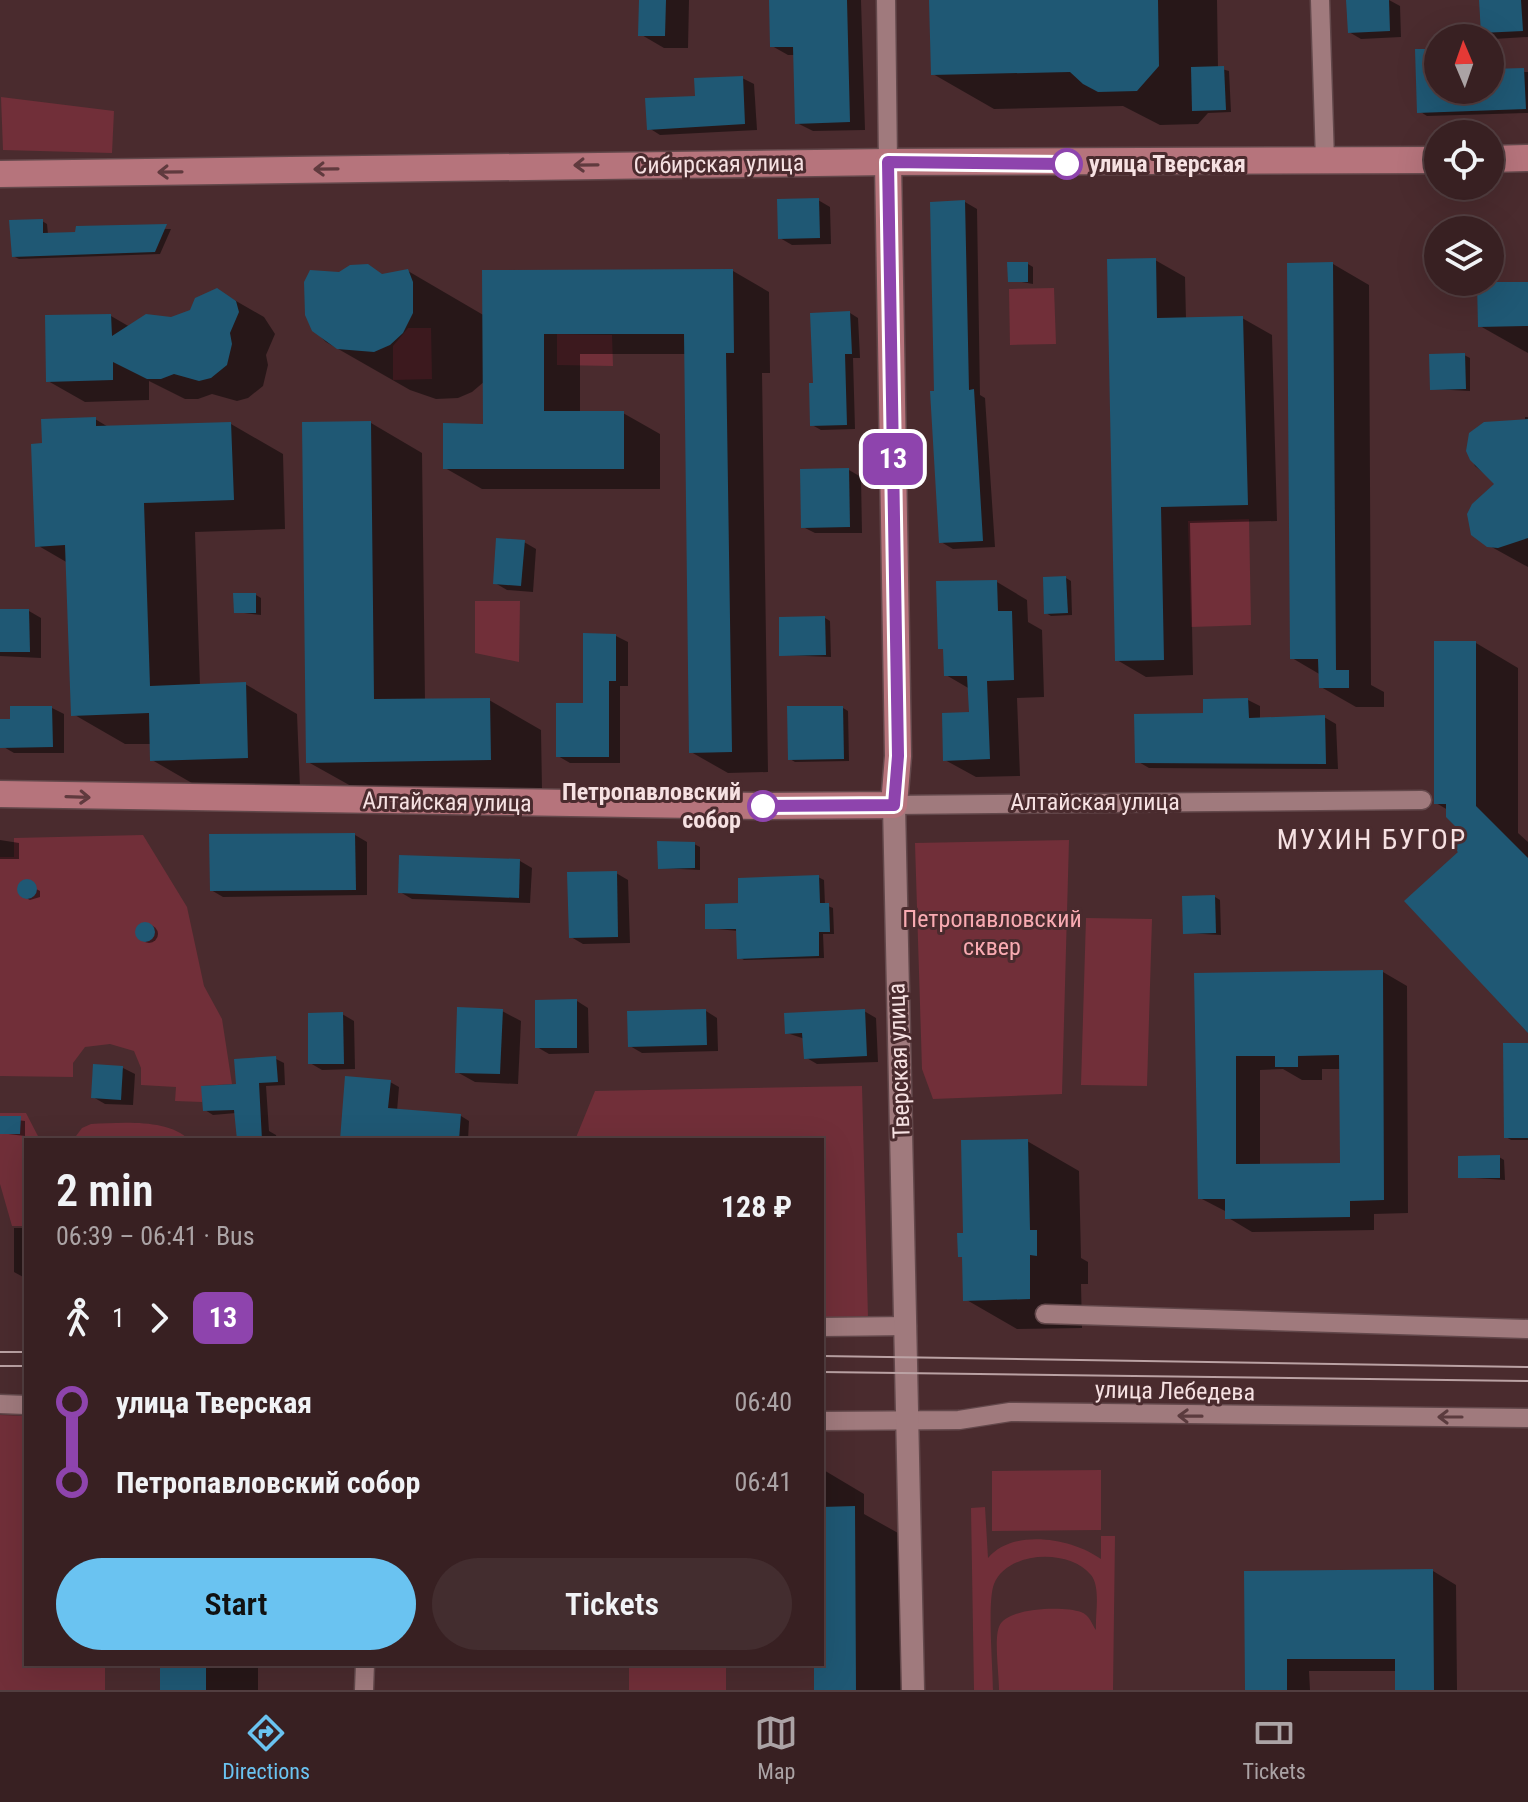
<!DOCTYPE html>
<meta charset="utf-8">
<style>
:root{--surface:#382022;--page:#432d2f;--text:#f1f3f6;--muted:#aba3a5;--line:#523e40;--accent:#6ac3f1}
body{margin:0;font-family:"Roboto Condensed",sans-serif;background:var(--page);color:var(--text);height:100vh;display:flex;flex-direction:column;font-size:30px;white-space:nowrap}
*{box-sizing:border-box;margin:0}
p{font-size:26px;color:var(--muted)}
.icon{flex:none;width:44px;height:44px;fill:none;stroke:currentColor;stroke-width:2;stroke-linecap:round;stroke-linejoin:round}
.map{position:relative;flex:1;overflow:hidden}
.details{position:absolute;left:24px;top:1138px;width:800px;height:528px;display:flex;flex-direction:column;background:var(--surface);border-radius:0px;box-shadow:0 8px 32px #0002,0 0 0 2px var(--line)}
.details>*{flex:none}
.badge{padding:0 16px;border-radius:12px;font-size:28px;line-height:52px}
.needle{width:52px;rotate:358deg}
.fabs{position:absolute;left:1424px;top:24px;display:grid;gap:16px}
.fabs a{display:grid;place-items:center;width:80px;height:80px;border-radius:50%;background:var(--surface);box-shadow:0 8px 32px #0002,0 0 0 2px var(--line);font-size:40px}
.map>.badge{position:absolute;translate:-50% -50%;box-shadow:0 0 0 4px #fff}
.legs{display:flex;align-items:center;gap:12px;height:88px;padding:0 32px;font-size:26px}
.legs p{margin-inline-start:auto}
.headline{display:flex;align-items:center;justify-content:space-between;height:136px;padding:0 32px}
h1{font-size:44px;font-weight:600;line-height:60px}
.cta{display:flex;gap:16px;margin-top:auto;padding:16px 32px}
.cta a{flex:1;height:92px;border-radius:48px;background:var(--accent);color:#111;font-size:32px;font-weight:600;line-height:92px;text-align:center}
.cta a+a{background:var(--page);color:var(--text)}
ul{padding:0 32px;list-style:none}
li{display:flex;align-items:center;gap:28px;height:80px;font-size:30px}
li i{display:grid;place-items:center;width:12px;height:100%;margin:0 10px;background:currentColor}
li i::after{content:'';width:20px;height:20px;margin:-10px;border:6px solid;border-radius:50%;background:var(--surface)}
li p{margin-inline-start:auto}
li:first-child i{background:linear-gradient(#0000 50%,currentColor 0)}
li:last-child i{background:linear-gradient(currentColor 50%,#0000 0)}
.dock{display:flex;justify-content:space-around;align-items:center;height:112px;border-top:2px solid var(--line);background:var(--surface);font-size:22px;color:var(--muted)}
.dock a{display:grid;justify-items:center;gap:4px}
.dock .on{color:var(--accent)}
.map>svg:first-child{display:block}
.green{fill:#712f39}
.shadow{fill:#0007;fill-rule:evenodd}
.building{fill:#1f5874;fill-rule:evenodd}
.lines{fill:none;stroke-linecap:round;stroke-linejoin:round}
.minor-casing{stroke:#63484b;stroke-width:21}
.tertiary-casing{stroke:#63484b;stroke-width:25}
.secondary-casing{stroke:#63484b;stroke-width:29}
.minor{stroke:#a07a7d;stroke-width:18}
.tertiary{stroke:#a07a7d;stroke-width:22}
.secondary{stroke:#b6747c;stroke-width:26}
.tram{stroke:#bba2a4;stroke-width:2}
.oneway{stroke:#603a3e}
.oneway2{stroke:#5b3b3e}
.line-1-casing{stroke:#fff;stroke-width:18}
.line-1{stroke:#8e44ad;stroke-width:12}
.stop-1-dot{fill:#fff;stroke:#8e44ad;stroke-width:4}
.labels{text-anchor:middle;dominant-baseline:central;stroke-width:6;stroke-linejoin:round;paint-order:stroke}
.street-label{font-size:24px;fill:#f6e1e2;stroke:#4a2b2e}
.stop-label{font-size:24px;font-weight:bold;fill:#f6e1e2;stroke:#4a2b2e;text-anchor:start}
.park-label{font-size:24px;fill:#f9abb2;stroke:#4a2b2e}
.quarter-label{font-size:28px;letter-spacing:2px;fill:#f6e1e2;stroke:#4a2b2e}
</style>
<div class="map">
<svg width="1528" height="1690" viewBox="0 0 1528 1690">
<rect width="100%" height="100%" fill="#4a2b2e"/>
<g class="green">
<path d="M1 97 114 111 112 153 3 150Z"/>
<path d="M1054 288 1056 344 1010 345 1009 289Z"/>
<path d="M408 328H431L432 379 393 380V346Z"/>
<path d="M557 334 612 335 613 366 557 365Z"/>
<path d="M1249 519 1251 625 1191 627 1188 521Z"/>
<path d="M475 601H520L519 662 475 653Z"/>
<path d="M143 835 187 907 204 986 222 1019 232 1084 202 1086V1102L175 1101 176 1087 141 1085V1068L134 1051 110 1044 85 1047 73 1063V1077L0 1076V857H14V838Z"/>
<path d="M1069 840 1062 1094 933 1099 922 1069 915 843Z"/>
<path d="M1086 918 1152 919 1147 1086 1081 1085Z"/>
<path d="M862 1086 868 1318H822V1140H575L595 1091Z"/>
<path d="M0 1113H26L40 1140H26V1218H22V1226H12L0 1184Z"/>
<path d="M91 1124C119 1123 168 1118 189 1140H73L82 1128Z"/>
<path d="M0 1415 26 1416V1664H105V1690H0Z"/>
<path d="M1101 1470V1530L992 1531V1471Z"/>
<path d="M985 1507 988 1558C1013 1528 1072 1538 1101 1559V1536H1115L1113 1690H999C999 1675 994 1639 999 1627 1006 1607 1064 1606 1081 1612 1090 1615 1092 1625 1096 1630 1095 1616 1101 1587 1091 1575 1069 1548 1007 1551 994 1584 987 1601 993 1668 993 1690H974L971 1508Z"/>
<rect x="629" y="1664" width="97" height="26"/>
</g>
<g class="shadow">
<path d="M641 0H689L688 48H664L640 34Z"/>
<path d="M771 0H861L865 130 813 131 797 123 795 55H788L772 46Z"/>
<path d="M931 0H1217L1218 68 1229 71 1231 112 1208 113 1198 124 1160 125 1123 106 994 109 933 74Z"/>
<path d="M1374 0H1389L1400 6 1401 37 1361 39 1349 32Z"/>
<path d="M1481 0H1528V37L1494 39 1482 32Z"/>
<path d="M1433 51 1438 53V90H1490V71L1528 72V113L1427 116 1419 111Z"/>
<path d="M742 78 754 84 757 130 660 135 649 128 697 97Z"/>
<path d="M818 200 830 207 831 244 792 245 780 238Z"/>
<path d="M965 202 977 209 980 395 985 398 995 547 953 549 941 542 936 393Z"/>
<path d="M42 221 47 224 48 234 77 233 78 228 171 229 160 254 19 259 13 256Z"/>
<path d="M1155 260 1185 277 1186 319 1242 318 1272 335 1277 521 1190 523 1193 675 1146 677 1117 660Z"/>
<path d="M1028 264 1033 267V284L1010 280Z"/>
<path d="M1333 264 1369 285 1371 685 1384 692V707H1356L1321 687V675L1292 658Z"/>
<path d="M408 271 485 316 733 271 769 292 770 373H762L768 772 728 773 691 752 686 354H580V413H623L660 434V489H482L445 468 485 426V381L472 392 458 398 436 399 410 390 326 342 314 330 384 275Z"/>
<path d="M1528 283V353L1480 326Z"/>
<path d="M217 290 264 317 275 334 266 355 268 365 263 386 248 398 237 401 212 394 198 399H185L149 381V400L85 402 48 381 111 316 130 327 172 319 191 312 197 299Z"/>
<path d="M850 313 858 318 860 358H853L855 429 821 430 812 425 816 385Z"/>
<path d="M1464 355 1470 358V391L1432 389Z"/>
<path d="M1525 417H1528V567L1488 545 1497 484 1475 466 1468 450 1525 421Z"/>
<path d="M95 419 110 428 231 424 283 454 285 529 195 532 200 686 245 684 297 714 300 787 204 790 152 760V744H125L73 714 68 563 37 545 44 445Z"/>
<path d="M371 423 422 453 425 701 489 700 541 730 542 789 360 791 308 762Z"/>
<path d="M849 470 861 477 862 533H815L803 527Z"/>
<path d="M524 542 536 549 533 592 507 590 495 583Z"/>
<path d="M1066 578 1071 581 1072 615 1051 616 1046 613Z"/>
<path d="M997 582 1027 600 1028 622 1042 630 1044 697 1017 698 1020 776 976 777 945 760 971 714 970 689 946 675 945 650 940 647Z"/>
<path d="M256 595 261 598V615L236 612Z"/>
<path d="M0 611H29L41 618V658L0 656Z"/>
<path d="M825 618 830 621 831 657 781 655Z"/>
<path d="M616 636 628 642V686H620V763H570L558 756Z"/>
<path d="M1476 643 1518 668V833L1528 842V1029L1461 852 1458 826 1448 810 1436 803Z"/>
<path d="M1248 700 1260 706V719L1324 717 1336 724 1338 769 1149 768 1137 761 1205 715Z"/>
<path d="M52 708 64 714V753H14L2 746Z"/>
<path d="M843 708 848 711 849 761 795 762 790 759Z"/>
<path d="M355 835 367 842V895L223 897 211 890Z"/>
<path d="M0 840 19 843V859H0Z"/>
<path d="M694 844 700 847V870L660 868Z"/>
<path d="M520 861 532 868 530 903 412 899 400 892Z"/>
<path d="M616 873 628 880 630 943 583 944 571 937Z"/>
<path d="M818 877 824 880 825 905 833 908 834 934H823L824 958 744 960 739 957 738 931 707 928 740 905Z"/>
<path d="M23 882 40 891V897L30 900 24 897 19 891Z"/>
<path d="M1215 897 1220 900 1221 935 1185 933Z"/>
<circle cx="149" cy="934" r="9"/>
<path d="M1383 972 1407 986 1408 1213 1374 1214V1230L1252 1232 1227 1217V1212L1200 1198 1196 975ZM1283 1069 1302 1080H1322V1069H1341L1342 1165 1260 1166V1070Z"/>
<path d="M577 1001 588 1008 589 1053 549 1054 537 1047Z"/>
<path d="M502 1011 521 1021 518 1084 475 1082 457 1072Z"/>
<path d="M706 1011 717 1018 718 1051 642 1053 630 1046Z"/>
<path d="M864 1011 876 1018 878 1062 817 1064 805 1057V1039L787 1033Z"/>
<path d="M342 1014 354 1021 355 1069 322 1070 310 1063Z"/>
<path d="M1528 1045V1140H1511L1506 1137Z"/>
<path d="M276 1059 284 1063 285 1085 266 1086 269 1131 276 1135 277 1140H239L236 1113 213 1115 205 1110Z"/>
<path d="M123 1068 135 1074 133 1105 105 1104 93 1097Z"/>
<path d="M390 1082 399 1087 397 1111 461 1116 469 1121 468 1140H342Z"/>
<path d="M0 1118 25 1121V1136L0 1133Z"/>
<path d="M1027 1141 1079 1171 1081 1258 1088 1262V1284H1081L1082 1328 1017 1329 965 1299V1235Z"/>
<path d="M1499 1157 1504 1160 1505 1180 1460 1177Z"/>
<path d="M24 1220H26V1284L25 1278 14 1272V1228H24Z"/>
<path d="M822 1469 864 1494V1514L907 1538V1690H816V1664H822Z"/>
<path d="M1433 1571 1456 1585 1457 1690H1397V1671H1309L1310 1690H1247L1246 1573Z"/>
<rect x="162" y="1664" width="96" height="26"/>
</g>
<g class="building">
<path d="M639 0H666L665 36H638Z"/>
<path d="M769 0H847L850 122 795 124 793 47H770Z"/>
<path d="M929 0H1158L1159 66 1137 91 1098 92 1083 84 1070 72 931 75Z"/>
<path d="M1346 0H1389L1390 31 1348 33Z"/>
<path d="M1479 0H1521L1523 31 1481 33Z"/>
<path d="M1415 49H1434V60H1438V90H1490V69L1524 68 1526 109 1417 113Z"/>
<path d="M1224 66 1226 110 1192 111 1191 67Z"/>
<path d="M743 76 745 124 647 130 645 98 695 96 694 78Z"/>
<path d="M819 198 820 238 778 239 777 199Z"/>
<path d="M965 200 969 390 974 389 983 541 939 543 930 391H934L930 202Z"/>
<path d="M43 219V233L75 232 76 226 167 224 155 252 12 257 9 220Z"/>
<path d="M1156 258 1157 318 1243 316 1248 505 1161 507 1164 660 1115 661 1107 259Z"/>
<path d="M1007 262H1028V282H1008Z"/>
<path d="M1333 262 1336 670H1349V688H1319L1318 659H1290L1287 263Z"/>
<path d="M368 264 382 274 408 269 413 282V313L403 333 390 345 374 352 337 349 312 331 305 315 304 282 310 270 339 272 350 265Z"/>
<path d="M733 269 734 353H726L732 752 689 753 684 334H544V411H624V469H443V423L483 424 482 270Z"/>
<path d="M1477 282H1528V326L1478 327Z"/>
<path d="M217 288 236 301 239 312 230 333 232 344 227 365 211 378 199 381 174 374 161 379H147L113 362V380L46 382 45 315 111 314 112 336 146 314 171 317 190 310 195 298Z"/>
<path d="M850 311 852 354H845L847 425 810 426 809 383H813L810 313Z"/>
<path d="M1465 353 1466 389 1430 390 1429 354Z"/>
<path d="M96 417V426L231 422 234 500 144 503 150 686 246 682 248 758 150 761 149 713 71 716 65 545 35 547 31 444 42 443 41 419Z"/>
<path d="M1528 419V538L1498 548 1487 547 1471 535 1467 514 1472 504 1494 484 1470 460 1466 451 1469 433 1484 422Z"/>
<path d="M371 421 374 699 490 698 491 760 306 763 302 422Z"/>
<path d="M849 468 850 527 801 528 800 469Z"/>
<path d="M496 538 525 540 521 586 493 584Z"/>
<path d="M1066 576 1068 613 1044 614 1043 577Z"/>
<path d="M997 580 998 611H1012L1014 680 987 681 990 759 943 761 942 713 969 712 967 676H944L943 649H938L936 581Z"/>
<path d="M233 593H256V613H234Z"/>
<path d="M0 609H29L30 652H0Z"/>
<path d="M825 616 826 655 779 656V617Z"/>
<path d="M583 633 616 634V681H609V757H556V703H583Z"/>
<path d="M1434 641H1476V806L1528 858V1033L1404 901 1458 852 1444 838 1455 826 1446 817V804H1434Z"/>
<path d="M1248 698 1249 718 1325 715 1326 764 1135 763 1134 714 1203 713V699Z"/>
<path d="M10 706H52L53 747 0 748V719H10Z"/>
<path d="M787 706H843L844 759 788 760Z"/>
<path d="M355 833 356 890 210 891 209 834Z"/>
<path d="M657 841 695 842V868L658 869Z"/>
<path d="M399 855 520 859 519 898 398 893Z"/>
<path d="M617 871 618 937 569 938 567 872Z"/>
<path d="M819 875 820 903H829L830 932H819V956L737 959 736 929H705V904L738 903V878Z"/>
<circle cx="27" cy="889" r="10"/>
<path d="M1215 895 1216 933 1183 934 1182 896Z"/>
<circle cx="145" cy="932" r="10"/>
<path d="M1383 970 1384 1200 1350 1201V1217L1225 1219V1199H1198L1194 973ZM1339 1055 1340 1163 1236 1164V1056H1275V1067H1298V1056Z"/>
<path d="M577 999V1048H535V1000Z"/>
<path d="M457 1007 503 1009 500 1074 455 1073Z"/>
<path d="M706 1009 707 1045 628 1047 627 1011Z"/>
<path d="M865 1009 867 1056 804 1059 802 1033 785 1034 784 1013Z"/>
<path d="M343 1012 344 1064H308V1013Z"/>
<path d="M1503 1043H1528V1138H1504Z"/>
<path d="M276 1056 278 1082 259 1083 262 1140H237L234 1110 203 1111 201 1086 236 1084 234 1059Z"/>
<path d="M93 1064 123 1066 121 1100 91 1098Z"/>
<path d="M345 1076 391 1080 388 1108 461 1114 459 1140H340Z"/>
<path d="M0 1116H21L20 1134H0Z"/>
<path d="M1028 1139 1030 1230H1037V1256L1030 1255V1299L963 1301 962 1257H958L957 1233H963L961 1140Z"/>
<path d="M1500 1155V1178H1458V1156Z"/>
<path d="M855 1506 856 1690H814V1664H822V1507Z"/>
<path d="M1433 1569 1434 1690H1395V1659H1287V1690H1245L1244 1571Z"/>
<rect x="160" y="1664" width="46" height="26"/>
</g>
<g class="lines">
<defs>
<g id="minor">
<path d="M886 0 888 162"/>
<path d="M1320 0 1325 161"/>
<path d="M894 805 1422 800"/>
<path d="M1045 1314 1528 1329"/>
<path d="M822 1327 907 1326"/>
<path d="M0 1404 26 1405"/>
<path d="M822 1421 959 1420 1010 1412 1528 1418"/>
<path d="M364 1690 365 1664"/>
</g>
<path id="tertiary" d="M894 805 913 1690"/>
<g id="secondary">
<path d="M1490 159 1528 158"/>
<path d="M0 174 888 162 1438 160"/>
<path d="M0 794 759 806 894 805 898 756 888 162"/>
</g>
</defs>
<use href="#minor" class="minor-casing"/>
<use href="#tertiary" class="tertiary-casing"/>
<use href="#secondary" class="secondary-casing"/>
<use href="#minor" class="minor"/>
<use href="#tertiary" class="tertiary"/>
<use href="#secondary" class="secondary"/>
<g class="tram">
<path d="M0 1352H26"/>
<path d="M822 1356 1528 1367"/>
<path d="M0 1366H26"/>
<path d="M822 1372 1528 1381"/>
</g>
</g>
<defs><path id="oneway-shaft" d="M-6 0H5M1.5-3L5.5 0L1.5 3" fill="none" stroke-width="1.6" stroke-linecap="round" stroke-linejoin="round" transform="scale(2)"/></defs>
<g class="oneway">
<use href="#oneway-shaft" transform="translate(586 165) rotate(179)"/>
<use href="#oneway-shaft" transform="translate(326 169) rotate(179)"/>
<use href="#oneway-shaft" transform="translate(170 172) rotate(179)"/>
<use href="#oneway-shaft" transform="translate(78 797) rotate(2)"/>
</g>
<g class="oneway2">
<use href="#oneway-shaft" transform="translate(1190 1416) rotate(-179)"/>
<use href="#oneway-shaft" transform="translate(1450 1417) rotate(-180)"/>
</g>
<g class="lines">
<defs>
<path id="line-1" d="M763 806 894 805 898 756 888 162 1067 164"/>
</defs>
<use href="#line-1" class="line-1-casing"/>
<use href="#line-1" class="line-1"/>
</g>
<g class="stop-1-dot">
<circle cx="1067" cy="164" r="14"/>
<circle cx="763" cy="806" r="14"/>
</g>
<g class="labels">
<g class="street-label">
<text transform="translate(719 164) rotate(-1)">Сибирская улица</text>
<text transform="translate(447 802) rotate(1)">Алтайская улица</text>
<text x="1095" y="802">Алтайская улица</text>
<text transform="translate(899 1061) rotate(-92)">Тверская улица</text>
<text transform="translate(1175 1391) rotate(1)">улица Лебедева</text>
</g>
<g class="stop-label">
<text x="1089" y="164">улица Тверская</text>
<text x="741" y="792" text-anchor="end">Петропавловский<tspan x="741" dy="28">собор</tspan></text>
</g>
<g class="park-label">
<text x="992" y="919">Петропавловский<tspan x="992" dy="28">сквер</tspan></text>
</g>
<g class="quarter-label">
<text x="1372" y="839">МУХИН БУГОР</text>
</g>
</g>
</svg>
<div class="fabs">
<a><svg class="needle" viewBox="-14 -14 28 28"><path d="M0-13l5 13h-10z" fill="#e53935"/><path d="M0 13l5-13h-10z" fill="#aba3a5"/></svg></a>
<a><svg class="icon" aria-label="locate" viewBox="0 0 24 24"><circle cx="12" cy="12" r="6"/><path d="M12 2v4M12 18v4M2 12h4M18 12h4"/></svg></a>
<a><svg class="icon" aria-label="layers" viewBox="0 0 24 24"><path d="M12 4l9 5-9 5-9-5zM3 14l9 5 9-5"/></svg></a>
</div>
<b class="badge" style="left:893px;top:459px;background:#8e44ad;color:#fff">13</b>
<section class="details">
<div class="headline"><div><h1>2 min</h1><p>06:39 – 06:41 · Bus</p></div><b>128 ₽</b></div>
<div class="legs"><svg class="icon" aria-label="walk" viewBox="0 0 24 24"><circle cx="13" cy="4" r="2"/><path d="M13 8l-2 6 4 7M11 14l-3 7M7 12l3-4h3l4 4"/></svg>1<svg class="icon" aria-label="forward" viewBox="0 0 24 24"><path d="M9 5l7 7-7 7"/></svg><b class="badge" style="background:#8e44ad;color:#fff">13</b></div>
<ul>
<li><i style="color:#8e44ad"></i><b>улица Тверская</b><p>06:40</p></li>
<li><i style="color:#8e44ad"></i><b>Петропавловский собор</b><p>06:41</p></li>
</ul>
<div class="cta"><a>Start</a><a>Tickets</a></div>
</section>
</div>
<nav class="dock">
<a class="on"><svg class="icon" aria-label="directions" viewBox="0 0 24 24"><path d="M12 3l9 9-9 9-9-9zM9 14v-3h6M13 9l2 2-2 2"/></svg>Directions</a>
<a><svg class="icon" aria-label="map" viewBox="0 0 24 24"><path d="M3 6l6-2 6 2 6-2v14l-6 2-6-2-6 2zM9 4v14M15 6v14"/></svg>Map</a>
<a><svg class="icon" aria-label="tickets" viewBox="0 0 24 24"><path d="M3 7h18v10H3zM15 7v10"/></svg>Tickets</a>
</nav>
